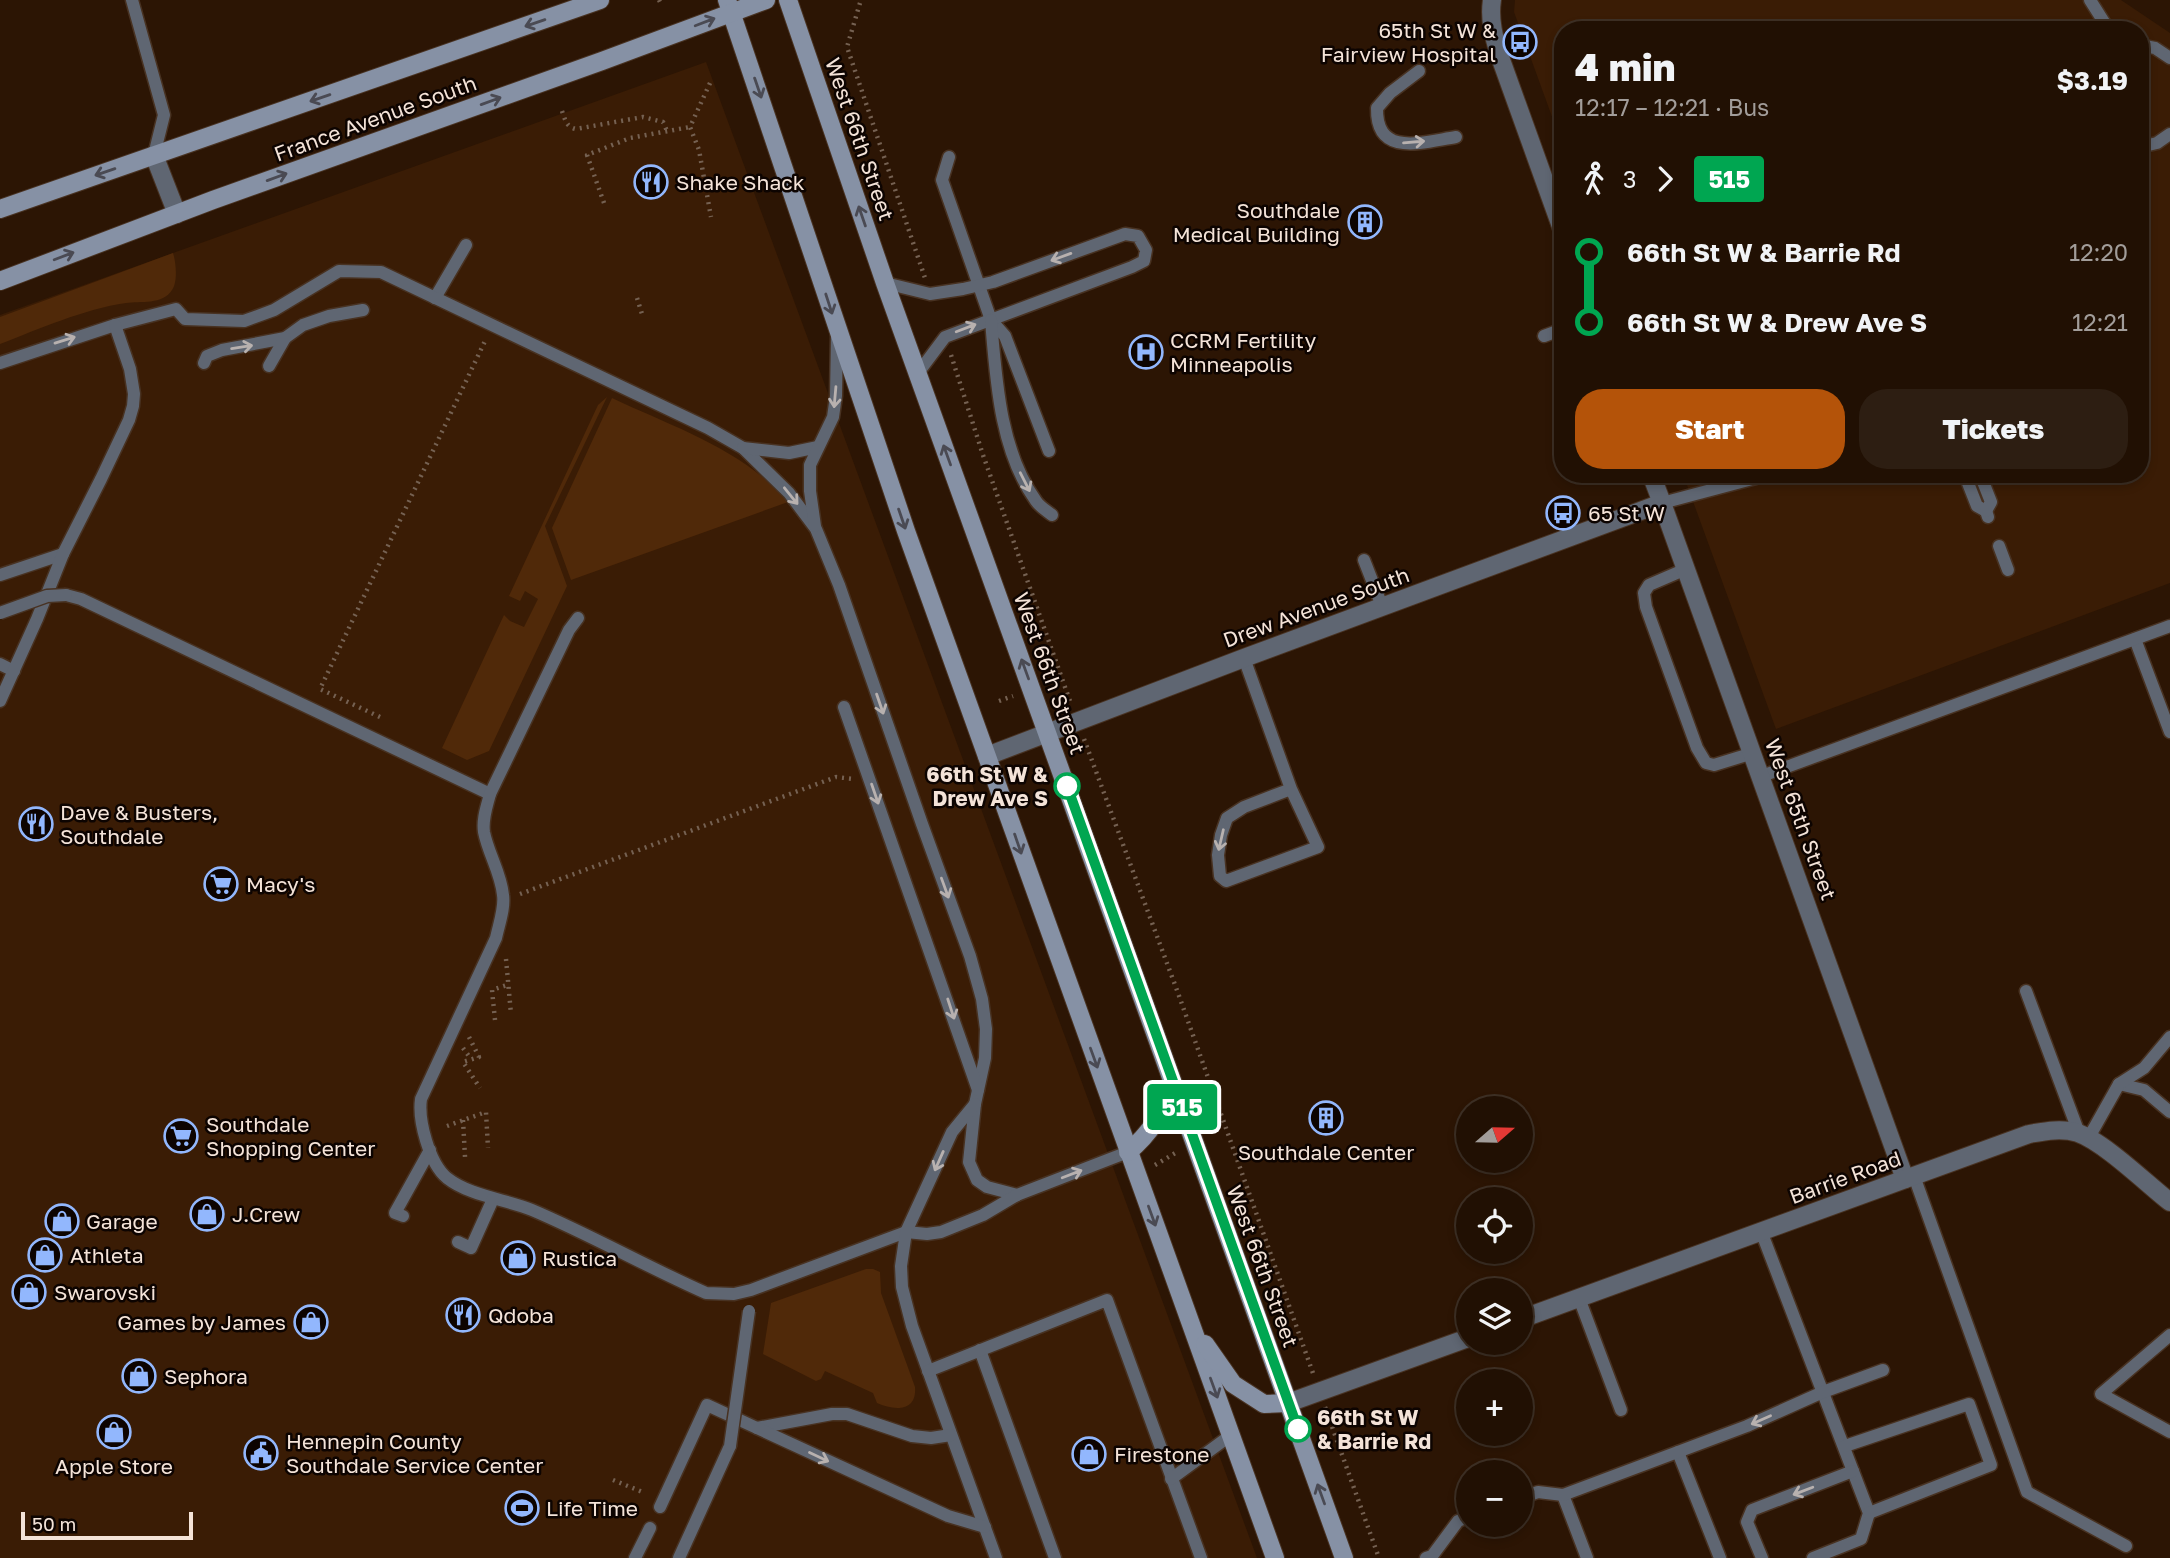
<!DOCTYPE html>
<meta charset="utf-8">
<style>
:root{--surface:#211003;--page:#2d1e12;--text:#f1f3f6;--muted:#a29d9a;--line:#3e3025;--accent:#b45309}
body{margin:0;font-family:"Golos Text",sans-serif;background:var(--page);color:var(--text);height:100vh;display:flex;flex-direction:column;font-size:26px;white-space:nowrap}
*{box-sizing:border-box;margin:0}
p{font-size:23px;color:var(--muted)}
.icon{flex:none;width:38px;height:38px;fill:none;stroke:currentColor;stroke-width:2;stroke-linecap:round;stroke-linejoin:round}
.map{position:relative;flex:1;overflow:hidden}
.side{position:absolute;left:1554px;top:21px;width:595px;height:462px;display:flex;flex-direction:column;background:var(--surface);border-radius:28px;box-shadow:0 4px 10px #0003,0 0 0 2px var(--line)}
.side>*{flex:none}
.badge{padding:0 14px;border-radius:5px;font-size:24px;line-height:46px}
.needle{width:46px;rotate:70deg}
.buttons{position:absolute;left:1456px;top:1096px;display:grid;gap:14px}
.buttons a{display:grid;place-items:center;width:77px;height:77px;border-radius:50%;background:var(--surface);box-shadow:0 4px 10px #0003,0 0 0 2px var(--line);font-size:35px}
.scale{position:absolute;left:21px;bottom:18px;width:172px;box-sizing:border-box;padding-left:7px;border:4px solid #f4e3d8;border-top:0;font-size:19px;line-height:24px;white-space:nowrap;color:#f4e3d8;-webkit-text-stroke:5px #0d0401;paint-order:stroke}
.map>.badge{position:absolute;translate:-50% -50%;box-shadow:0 0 0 4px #fff}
.legs{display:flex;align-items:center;gap:10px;height:77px;padding:0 21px;font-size:23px}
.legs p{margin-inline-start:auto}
.head{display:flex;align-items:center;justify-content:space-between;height:119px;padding:0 21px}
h1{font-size:38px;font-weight:800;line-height:52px}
.cta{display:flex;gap:14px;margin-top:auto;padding:14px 21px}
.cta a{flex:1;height:80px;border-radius:28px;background:var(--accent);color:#fff;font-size:28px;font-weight:800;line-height:80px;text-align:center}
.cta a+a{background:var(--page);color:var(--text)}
ul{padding:0 21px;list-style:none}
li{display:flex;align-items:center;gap:24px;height:70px;font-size:26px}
li i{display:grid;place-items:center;width:10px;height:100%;margin:0 9px;background:currentColor}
li i::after{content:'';width:18px;height:18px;margin:-9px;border:5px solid;border-radius:50%;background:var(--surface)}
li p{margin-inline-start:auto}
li:first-child i{background:linear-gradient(#0000 50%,currentColor 0)}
li:last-child i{background:linear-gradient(currentColor 50%,#0000 0)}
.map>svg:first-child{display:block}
.built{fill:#3a1c05}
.green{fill:#502909}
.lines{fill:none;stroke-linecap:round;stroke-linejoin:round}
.service-casing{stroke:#483222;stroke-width:15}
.minor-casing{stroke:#483222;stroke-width:20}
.tertiary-casing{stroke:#483222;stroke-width:20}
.secondary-casing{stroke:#483222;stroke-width:20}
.path{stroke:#756152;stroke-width:4.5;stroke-dasharray:2 5;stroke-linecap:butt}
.service{stroke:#5f6672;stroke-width:12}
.minor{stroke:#5f6672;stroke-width:18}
.tertiary{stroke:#5f6672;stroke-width:18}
.secondary{stroke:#8691a5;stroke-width:18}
.service-bridge-casing{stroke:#483222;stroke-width:15;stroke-linecap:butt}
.service-bridge{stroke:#5f6672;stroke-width:12}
.oneway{stroke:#4a4a53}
.oneway2{stroke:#b8b1af}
.line-1-casing{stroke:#fff;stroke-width:16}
.line-1{stroke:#00a651;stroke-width:10}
.stop-1-dot{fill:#fff;stroke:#00a651;stroke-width:3.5}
.labels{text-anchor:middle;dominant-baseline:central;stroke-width:5;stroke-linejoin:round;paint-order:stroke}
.poi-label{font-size:21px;fill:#f4e3d8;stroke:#0d0401;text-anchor:start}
.street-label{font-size:21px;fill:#f4e3d8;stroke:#0d0401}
.stop-label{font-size:21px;font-weight:bold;fill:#f4e3d8;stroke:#0d0401;text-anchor:end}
</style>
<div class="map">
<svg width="2170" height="1558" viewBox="0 0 2170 1558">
<rect width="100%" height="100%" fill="#2c1504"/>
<g class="built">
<path d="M1515 0H2121L2170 33V583L1776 729 1683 474H2140V30H1563V147L1514 12Z"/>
<path d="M706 62 1257 1558H0V315Z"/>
</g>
<g class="green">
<path d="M173 253C176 262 178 282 172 290 163 305 140 301 126 303 84 309 39 329 0 344V317Z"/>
<path d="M607 397 545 526 567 586 489 751 467 760 442 748 504 615 510 621 524 627 538 599 525 591 520 601 509 596 598 405Z"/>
<path d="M612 398C673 427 743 449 788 502L571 580 552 528Z"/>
<path d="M866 1269H873L880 1272 881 1293 915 1387C917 1413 893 1410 877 1403L873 1393 825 1371 821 1379 816 1381 763 1354 771 1303Z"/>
</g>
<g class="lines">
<defs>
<g id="service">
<path d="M132 0 164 115 154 155"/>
<path d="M2090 0 2109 30"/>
<path d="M2140 45 2155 48 2170 58"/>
<path d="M1419 71 1390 93 1377 108C1376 158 1423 142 1456 137"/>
<path d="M2140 147 2157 143 2170 134"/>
<path d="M949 157 942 180 991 320 1005 336 1049 451"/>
<path d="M885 283 930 294 963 289 993 282 1125 234 1138 236 1146 250 1144 261 1132 267 945 337 918 373"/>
<path d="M435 298 466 245"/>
<path d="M991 320C996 380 1000 451 1036 501 1040 507 1047 511 1052 515"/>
<path d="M1544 336 1563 329"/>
<path d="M0 363 115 325 176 309 185 319 244 321 274 310 339 271 381 272 708 428 743 448 789 493 816 529 839 585 922 824 970 956 982 999 986 1029 985 1058 975 1104 969 1162 977 1180 987 1187 1017 1195"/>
<path d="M204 363 207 356 222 350 285 338 303 325 329 316 363 310"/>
<path d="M269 366 285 338"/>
<path d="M743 448 789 453 818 447"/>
<path d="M1968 474 1966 478 1977 506 1986 511 1988 517"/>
<path d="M1980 474 1991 502 1986 511"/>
<path d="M1662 503 1771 474"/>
<path d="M815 526 810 491V465L833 417 836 396 837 336"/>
<path d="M1999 546 2008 570"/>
<path d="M1364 560 1382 606"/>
<path d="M1686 569 1649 585 1644 593 1646 607 1697 748 1706 763 1714 765 1753 753"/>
<path d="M0 575 63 554"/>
<path d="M66 595 81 599 490 794"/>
<path d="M578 618 569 630 490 794C487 806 482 819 484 832 488 853 501 873 503 895 505 908 499 924 496 938L421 1099C418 1120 429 1163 447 1178 470 1196 505 1199 532 1210 591 1235 647 1267 706 1293L734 1294 751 1290 906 1232 927 1234 941 1232 983 1215 1017 1195 1128 1152"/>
<path d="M2135 639 2170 732"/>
<path d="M1244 658 1291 789 1318 847 1226 881 1220 876 1218 855 1221 835 1227 818 1244 807 1291 789"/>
<path d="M0 664 14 671"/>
<path d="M0 701 37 619 63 554 101 479 129 420 133 406 134 394 130 369 115 325"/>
<path d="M844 707 978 1090"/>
<path d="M1762 776 2170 626"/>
<path d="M2026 991 2079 1133"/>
<path d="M2119 1084 2144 1090 2170 1112"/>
<path d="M975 1104 952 1132 906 1232 901 1266 902 1287 912 1326 996 1558"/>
<path d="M2088 1139 2119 1084 2144 1068 2170 1037"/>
<path d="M1914 1176 2027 1492 2126 1546"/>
<path d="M403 1216 395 1213 430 1150"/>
<path d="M1761 1231 1869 1513 1861 1539 1813 1558"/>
<path d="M458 1242 471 1248 493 1199"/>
<path d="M1579 1298 1621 1410"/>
<path d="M2170 1335 2101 1394 2170 1432"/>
<path d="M980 1350 1055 1558"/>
<path d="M928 1371 1107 1300 1201 1558"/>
<path d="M757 1428 832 1414H847L912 1436 931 1438 951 1435"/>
<path d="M1845 1446 1969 1404 1991 1465 1869 1513"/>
<path d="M1678 1452 1720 1558"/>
<path d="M1171 1479 1231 1435"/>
<path d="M1563 1495 1587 1558"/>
<path d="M1521 1498 1538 1492 1563 1495 1747 1426 1823 1392 1883 1370"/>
<path d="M660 1507 707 1405 948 1516 985 1527"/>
<path d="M635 1558 650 1528"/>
<path d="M679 1558 730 1446"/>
<path d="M1426 1558 1432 1556 1458 1521 1468 1517"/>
<path d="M1762 1558 1747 1522 1752 1510 1853 1471"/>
</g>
<g id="minor">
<path d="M154 155 177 214"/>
<path d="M1662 503 1905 1179"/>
<path d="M1521 1319 2029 1134C2046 1131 2062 1128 2078 1133 2104 1142 2147 1184 2170 1202"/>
<path d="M1288 1403 1468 1338"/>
</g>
<g id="tertiary">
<path d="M1492 0C1489 20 1494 38 1500 57L1563 232"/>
<path d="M987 756 1244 658 1662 503 1651 474"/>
</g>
<g id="secondary">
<path d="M727 0 906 531 1275 1558"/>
<path d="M788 0 885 283 1344 1558"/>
<path d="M0 209 600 0"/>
<path d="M0 281 213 200 602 61 766 0"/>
<path d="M1128 1152C1151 1133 1163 1112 1174 1085"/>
<path d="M1205 1344 1233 1384 1264 1404 1288 1403"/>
</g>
</defs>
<use href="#service" class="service-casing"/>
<use href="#minor" class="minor-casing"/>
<use href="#tertiary" class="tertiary-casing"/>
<use href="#secondary" class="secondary-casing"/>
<g class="path">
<path d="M659 0 661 4"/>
<path d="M860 3 847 47 925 278"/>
<path d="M710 83 690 127 699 150 711 217"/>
<path d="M562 111C565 119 566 127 576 129L643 117 663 122 667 131"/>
<path d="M604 203 587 155 630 138 690 127"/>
<path d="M637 298 642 314"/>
<path d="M951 355 983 455 1071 704"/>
<path d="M999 701 1013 696"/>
<path d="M380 717 320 689 485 341"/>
<path d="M1084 739 1178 993 1314 1376"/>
<path d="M520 894 836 777 854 779"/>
<path d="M506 959 511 1014"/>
<path d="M495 1020 492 990 507 985"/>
<path d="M469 1037 479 1057 463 1062 480 1088"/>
<path d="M463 1048 471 1059"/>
<path d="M463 1120 465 1157"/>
<path d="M447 1126 486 1112 488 1148"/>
<path d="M1155 1165 1177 1152"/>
<path d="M1325 1407 1379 1558"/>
<path d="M613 1480 645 1493"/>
</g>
<use href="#service" class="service"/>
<use href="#minor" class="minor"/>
<use href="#tertiary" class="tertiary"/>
<use href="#secondary" class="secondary"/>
<defs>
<g id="service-bridge">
<path d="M0 613 47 596 66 595"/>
<path d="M730 1446 749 1311"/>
</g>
</defs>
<use href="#service-bridge" class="service-bridge-casing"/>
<use href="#service-bridge" class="service-bridge"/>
</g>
<defs><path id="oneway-shaft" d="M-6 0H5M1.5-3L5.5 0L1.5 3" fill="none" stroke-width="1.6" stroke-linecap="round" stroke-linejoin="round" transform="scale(1.75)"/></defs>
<g class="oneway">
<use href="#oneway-shaft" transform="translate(705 22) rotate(-21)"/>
<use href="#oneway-shaft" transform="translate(535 23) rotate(161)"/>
<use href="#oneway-shaft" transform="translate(758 88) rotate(71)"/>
<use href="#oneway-shaft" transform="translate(320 98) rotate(161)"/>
<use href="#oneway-shaft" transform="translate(491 101) rotate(-20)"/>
<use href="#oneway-shaft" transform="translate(105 172) rotate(161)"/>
<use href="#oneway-shaft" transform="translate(277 177) rotate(-20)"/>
<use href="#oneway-shaft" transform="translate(862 216) rotate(-109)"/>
<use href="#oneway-shaft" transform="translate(64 256) rotate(-21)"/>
<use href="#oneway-shaft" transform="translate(829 304) rotate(72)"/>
<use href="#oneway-shaft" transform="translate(947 455) rotate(-110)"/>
<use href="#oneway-shaft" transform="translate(902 519) rotate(71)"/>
<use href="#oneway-shaft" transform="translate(1025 669) rotate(-110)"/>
<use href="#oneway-shaft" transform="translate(1018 844) rotate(71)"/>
<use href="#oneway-shaft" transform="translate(1094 1058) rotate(70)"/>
<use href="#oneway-shaft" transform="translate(1152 1216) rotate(70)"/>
<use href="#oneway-shaft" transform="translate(1214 1388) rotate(70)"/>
<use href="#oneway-shaft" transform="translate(1321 1494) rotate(-110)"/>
</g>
<g class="oneway2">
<use href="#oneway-shaft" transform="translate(1414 142) rotate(-5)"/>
<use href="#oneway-shaft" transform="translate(1061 257) rotate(160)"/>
<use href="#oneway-shaft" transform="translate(966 328) rotate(-21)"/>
<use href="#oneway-shaft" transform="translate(65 340) rotate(-17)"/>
<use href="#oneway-shaft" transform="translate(242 347) rotate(-9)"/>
<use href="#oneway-shaft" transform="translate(835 397) rotate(95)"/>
<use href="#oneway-shaft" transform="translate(1025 482) rotate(63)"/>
<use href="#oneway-shaft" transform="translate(791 496) rotate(51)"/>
<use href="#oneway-shaft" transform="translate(880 704) rotate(71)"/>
<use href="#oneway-shaft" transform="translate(875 794) rotate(71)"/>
<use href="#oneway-shaft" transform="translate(1221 840) rotate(103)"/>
<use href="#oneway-shaft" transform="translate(945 888) rotate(70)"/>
<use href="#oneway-shaft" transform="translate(951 1009) rotate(72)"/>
<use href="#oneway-shaft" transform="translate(939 1161) rotate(114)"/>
<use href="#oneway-shaft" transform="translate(1072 1174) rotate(-21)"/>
<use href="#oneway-shaft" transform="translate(1761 1420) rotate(156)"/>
<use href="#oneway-shaft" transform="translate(819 1457) rotate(25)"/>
<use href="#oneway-shaft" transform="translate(1803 1491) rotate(159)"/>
</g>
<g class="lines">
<defs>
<path id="line-1" d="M1067 786 1298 1429"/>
</defs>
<use href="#line-1" class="line-1-casing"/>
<use href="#line-1" class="line-1"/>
</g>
<defs>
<symbol id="bus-ring" viewBox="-11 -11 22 22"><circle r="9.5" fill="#0d0401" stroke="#92b7fd" stroke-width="1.5"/><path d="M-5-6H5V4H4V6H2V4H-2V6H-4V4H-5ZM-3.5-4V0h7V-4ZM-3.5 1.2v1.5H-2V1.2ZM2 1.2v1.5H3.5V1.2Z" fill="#92b7fd"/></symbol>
<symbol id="restaurant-ring" viewBox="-11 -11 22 22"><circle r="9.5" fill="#0d0401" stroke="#92b7fd" stroke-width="1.5"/><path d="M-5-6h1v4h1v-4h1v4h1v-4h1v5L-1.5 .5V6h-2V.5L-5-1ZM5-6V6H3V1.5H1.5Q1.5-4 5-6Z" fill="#92b7fd"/></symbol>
<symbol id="building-ring" viewBox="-11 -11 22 22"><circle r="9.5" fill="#0d0401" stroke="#92b7fd" stroke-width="1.5"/><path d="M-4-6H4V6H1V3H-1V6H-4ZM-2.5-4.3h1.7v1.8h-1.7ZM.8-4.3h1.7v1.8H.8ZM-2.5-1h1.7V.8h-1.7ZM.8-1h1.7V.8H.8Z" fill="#92b7fd"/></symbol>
<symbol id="hospital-ring" viewBox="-11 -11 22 22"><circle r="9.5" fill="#0d0401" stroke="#92b7fd" stroke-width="1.5"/><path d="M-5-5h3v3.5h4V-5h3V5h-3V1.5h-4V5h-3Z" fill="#92b7fd"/></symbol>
<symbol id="supermarket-ring" viewBox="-11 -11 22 22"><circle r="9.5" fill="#0d0401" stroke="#92b7fd" stroke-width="1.5"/><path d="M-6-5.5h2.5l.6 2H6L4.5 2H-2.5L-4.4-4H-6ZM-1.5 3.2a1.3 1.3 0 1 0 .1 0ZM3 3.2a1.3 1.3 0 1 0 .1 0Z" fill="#92b7fd"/></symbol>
<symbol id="shop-ring" viewBox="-11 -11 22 22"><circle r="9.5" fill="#0d0401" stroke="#92b7fd" stroke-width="1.5"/><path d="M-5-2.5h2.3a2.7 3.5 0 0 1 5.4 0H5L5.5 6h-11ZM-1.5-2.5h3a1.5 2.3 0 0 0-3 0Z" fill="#92b7fd"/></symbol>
<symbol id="civic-ring" viewBox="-11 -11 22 22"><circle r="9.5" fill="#0d0401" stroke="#92b7fd" stroke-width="1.5"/><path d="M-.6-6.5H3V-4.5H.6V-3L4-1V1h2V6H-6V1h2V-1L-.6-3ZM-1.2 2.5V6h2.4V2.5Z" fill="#92b7fd"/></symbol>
<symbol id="stadium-ring" viewBox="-11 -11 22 22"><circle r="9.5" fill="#0d0401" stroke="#92b7fd" stroke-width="1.5"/><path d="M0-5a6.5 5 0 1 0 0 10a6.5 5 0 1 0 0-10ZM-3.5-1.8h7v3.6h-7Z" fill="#92b7fd"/></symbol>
</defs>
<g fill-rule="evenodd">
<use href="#bus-ring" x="1501" y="23" width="38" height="38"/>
<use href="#restaurant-ring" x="632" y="163" width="38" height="38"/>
<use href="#building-ring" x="1346" y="203" width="38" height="38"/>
<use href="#hospital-ring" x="1127" y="333" width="38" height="38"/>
<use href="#bus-ring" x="1544" y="494" width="38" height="38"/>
<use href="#restaurant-ring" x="17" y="805" width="38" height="38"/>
<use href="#supermarket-ring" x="202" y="865" width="38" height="38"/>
<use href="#building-ring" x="1307" y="1099" width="38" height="38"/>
<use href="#supermarket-ring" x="162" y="1117" width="38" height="38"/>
<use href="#shop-ring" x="188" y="1195" width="38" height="38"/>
<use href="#shop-ring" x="43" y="1202" width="38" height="38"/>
<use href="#shop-ring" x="26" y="1236" width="38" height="38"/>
<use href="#shop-ring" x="499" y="1239" width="38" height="38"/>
<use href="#shop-ring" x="10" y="1273" width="38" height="38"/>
<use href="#restaurant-ring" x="444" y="1296" width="38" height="38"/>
<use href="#shop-ring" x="292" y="1303" width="38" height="38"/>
<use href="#shop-ring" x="120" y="1357" width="38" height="38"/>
<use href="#shop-ring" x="95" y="1413" width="38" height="38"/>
<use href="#civic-ring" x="242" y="1434" width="38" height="38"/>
<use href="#shop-ring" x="1070" y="1435" width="38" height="38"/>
<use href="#stadium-ring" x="503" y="1489" width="38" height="38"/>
</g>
<g class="stop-1-dot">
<circle cx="1067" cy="786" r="12"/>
<circle cx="1298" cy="1429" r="12"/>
</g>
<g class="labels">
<g class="poi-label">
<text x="1496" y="30" text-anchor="end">65th St W &amp;<tspan x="1496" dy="24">Fairview Hospital</tspan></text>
<text x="676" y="182">Shake Shack</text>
<text x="1340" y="210" text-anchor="end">Southdale<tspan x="1340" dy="24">Medical Building</tspan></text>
<text x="1170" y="340">CCRM Fertility<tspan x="1170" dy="24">Minneapolis</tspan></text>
<text x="1588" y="513">65 St W</text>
<text x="60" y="812">Dave &amp; Busters,<tspan x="60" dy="24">Southdale</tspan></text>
<text x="246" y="884">Macy's</text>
<text x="206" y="1124">Southdale<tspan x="206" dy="24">Shopping Center</tspan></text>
<text x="1326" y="1152" text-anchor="middle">Southdale Center</text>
<text x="232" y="1214">J.Crew</text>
<text x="86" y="1221">Garage</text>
<text x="70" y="1255">Athleta</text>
<text x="542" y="1258">Rustica</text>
<text x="54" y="1292">Swarovski</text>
<text x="488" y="1315">Qdoba</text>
<text x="286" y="1322" text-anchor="end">Games by James</text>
<text x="164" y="1376">Sephora</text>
<text x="286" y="1441">Hennepin County<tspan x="286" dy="24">Southdale Service Center</tspan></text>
<text x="1114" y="1454">Firestone</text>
<text x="114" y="1466" text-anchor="middle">Apple Store</text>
<text x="546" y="1508">Life Time</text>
</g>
<g class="street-label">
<text transform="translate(375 118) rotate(-20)">France Avenue South</text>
<text transform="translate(860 139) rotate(71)">West 66th Street</text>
<text transform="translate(1316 607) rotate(-20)">Drew Avenue South</text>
<text transform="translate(1050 673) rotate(70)">West 66th Street</text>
<text transform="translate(1801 819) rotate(70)">West 65th Street</text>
<text transform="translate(1845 1177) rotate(-20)">Barrie Road</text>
<text transform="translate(1263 1266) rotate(70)">West 66th Street</text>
</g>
<g class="stop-label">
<text x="1048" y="774">66th St W &amp;<tspan x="1048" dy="24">Drew Ave S</tspan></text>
<text x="1317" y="1417" text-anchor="start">66th St W<tspan x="1317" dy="24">&amp; Barrie Rd</tspan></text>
</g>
</g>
</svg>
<div class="buttons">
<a><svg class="needle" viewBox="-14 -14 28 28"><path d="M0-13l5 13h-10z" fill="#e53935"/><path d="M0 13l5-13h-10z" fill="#a29d9a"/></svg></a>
<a><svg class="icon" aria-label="locate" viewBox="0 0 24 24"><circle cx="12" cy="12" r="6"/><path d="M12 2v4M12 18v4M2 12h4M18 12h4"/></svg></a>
<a><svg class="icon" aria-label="layers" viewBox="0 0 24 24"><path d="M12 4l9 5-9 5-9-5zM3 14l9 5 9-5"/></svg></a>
<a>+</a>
<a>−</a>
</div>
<div class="scale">50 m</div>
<b class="badge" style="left:1182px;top:1107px;background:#00a651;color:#fff">515</b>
<section class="side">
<div class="head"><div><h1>4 min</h1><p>12:17 – 12:21 · Bus</p></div><b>$3.19</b></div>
<div class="legs"><svg class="icon" aria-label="walk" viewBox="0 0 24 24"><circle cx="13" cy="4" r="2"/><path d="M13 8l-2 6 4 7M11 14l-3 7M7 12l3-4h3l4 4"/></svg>3<svg class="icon" aria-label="forward" viewBox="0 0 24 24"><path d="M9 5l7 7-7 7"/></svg><b class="badge" style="background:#00a651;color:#fff">515</b></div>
<ul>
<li><i style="color:#00a651"></i><b>66th St W &amp; Barrie Rd</b><p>12:20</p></li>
<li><i style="color:#00a651"></i><b>66th St W &amp; Drew Ave S</b><p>12:21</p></li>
</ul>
<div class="cta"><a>Start</a><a>Tickets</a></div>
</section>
</div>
